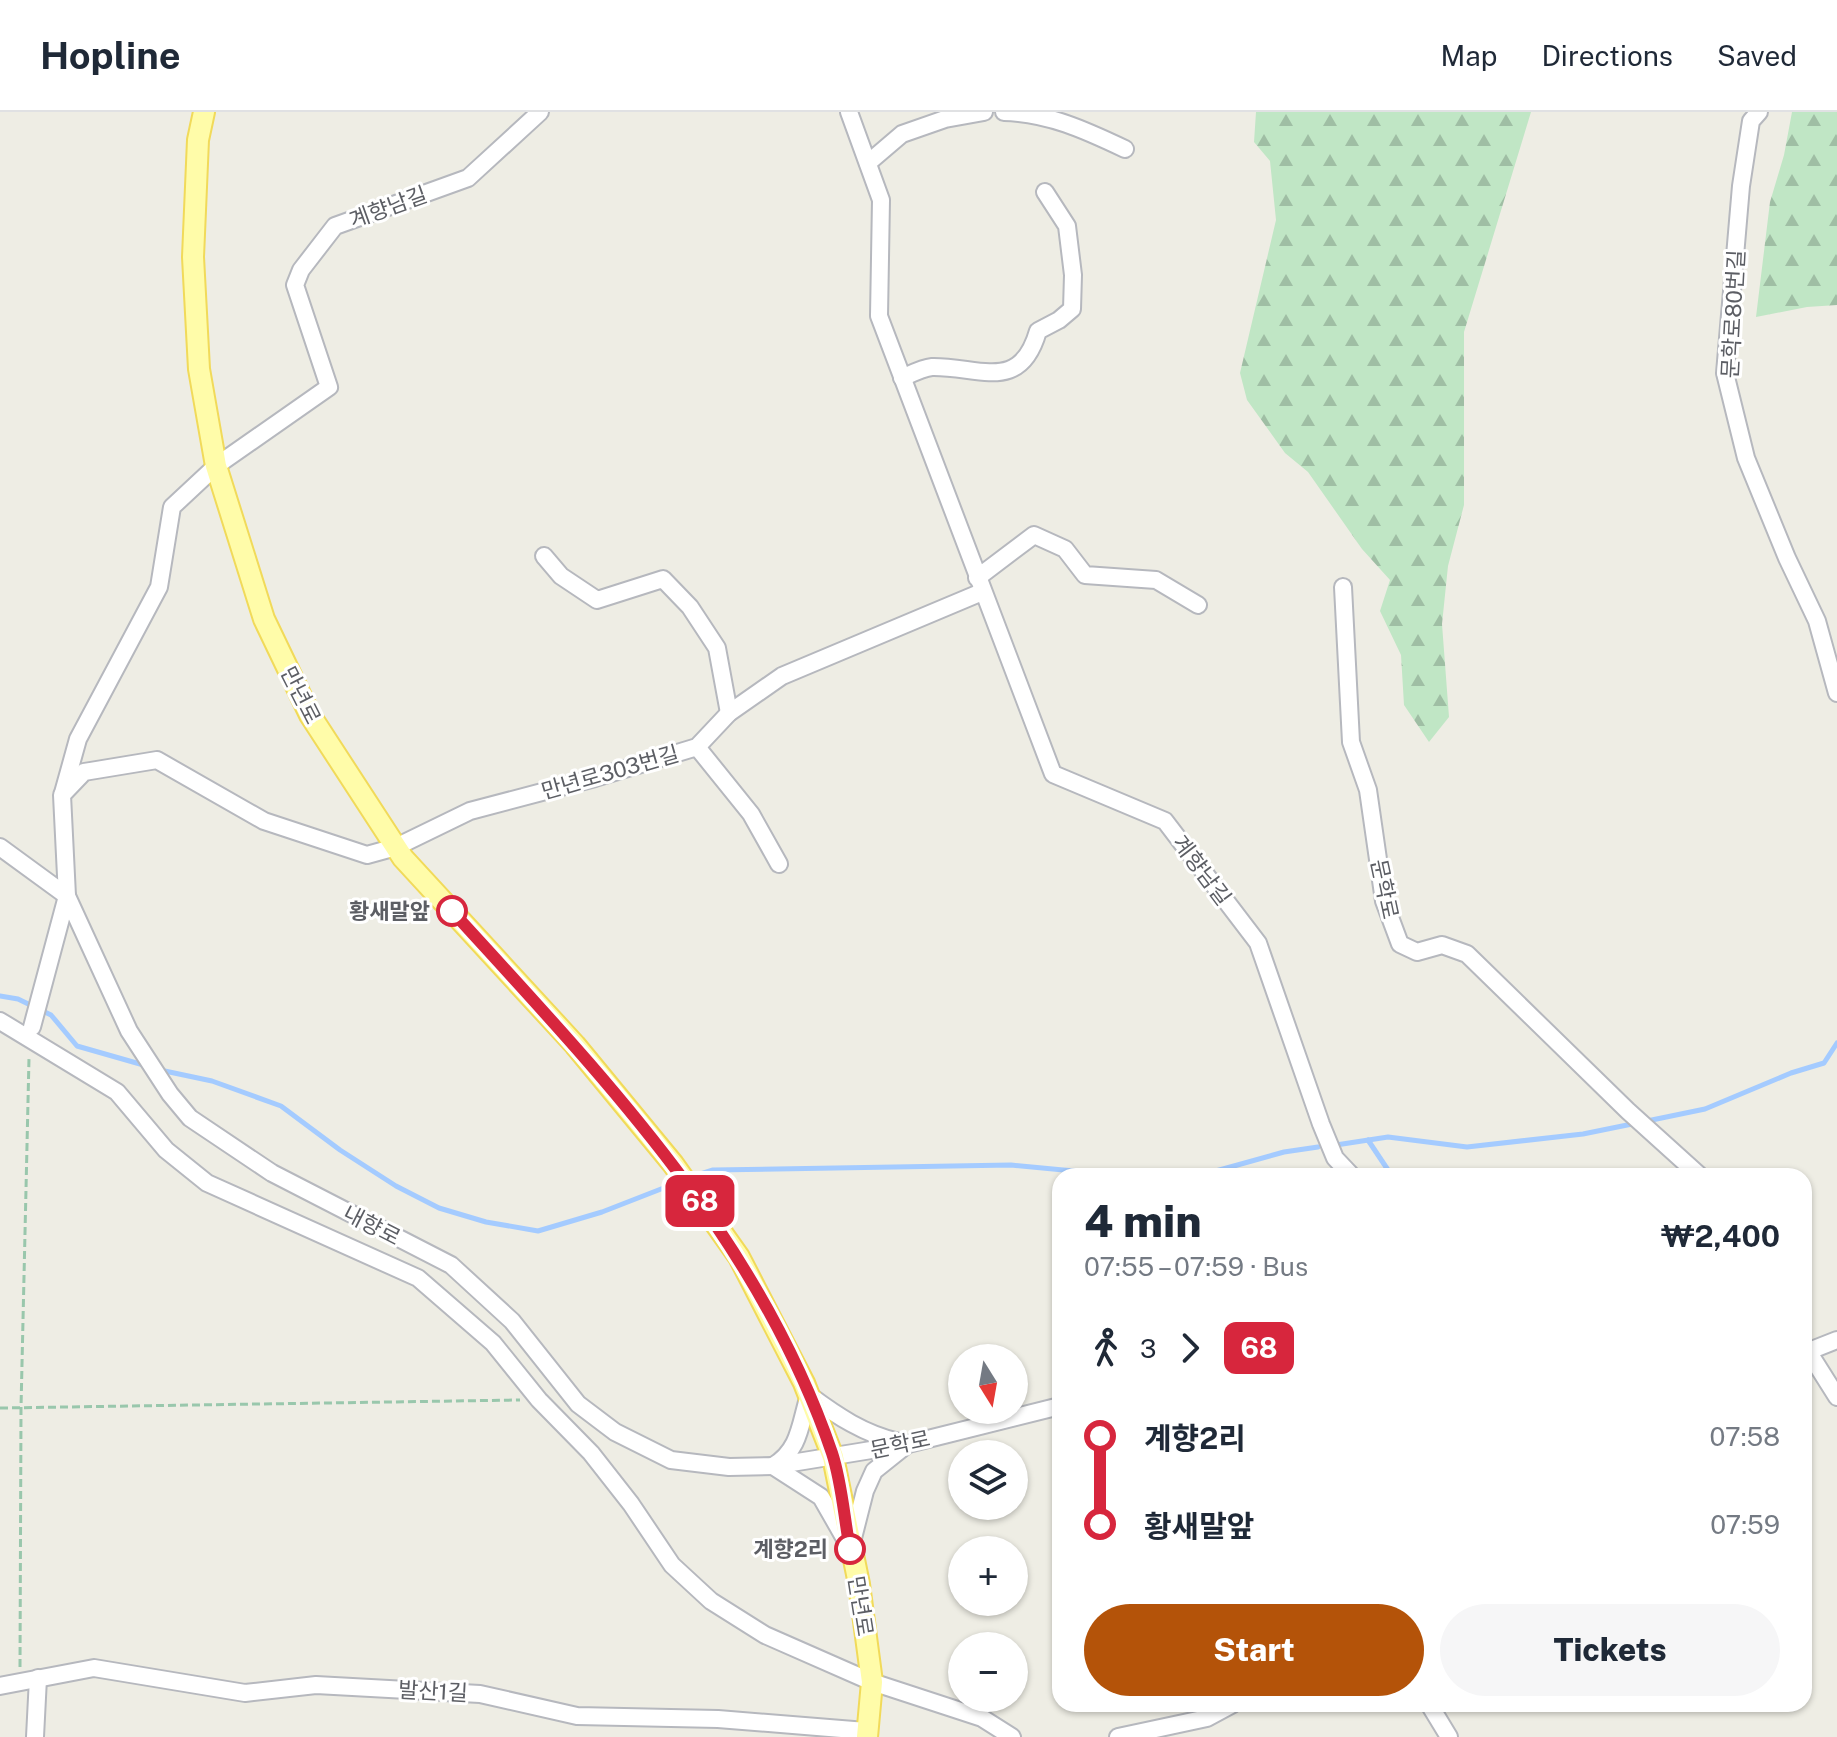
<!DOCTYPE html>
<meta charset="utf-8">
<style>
:root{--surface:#fff;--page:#f6f6f7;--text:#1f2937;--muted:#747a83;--line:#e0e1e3;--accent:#b45309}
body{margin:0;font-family:"Public Sans","Noto Sans KR",sans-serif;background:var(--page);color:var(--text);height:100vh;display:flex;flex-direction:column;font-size:30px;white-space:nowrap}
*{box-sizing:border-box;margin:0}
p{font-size:26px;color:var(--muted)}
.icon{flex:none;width:44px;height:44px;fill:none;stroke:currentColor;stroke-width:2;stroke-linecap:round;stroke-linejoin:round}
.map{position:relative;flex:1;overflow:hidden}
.details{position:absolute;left:1052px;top:1056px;width:760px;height:544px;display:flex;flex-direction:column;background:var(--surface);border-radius:24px;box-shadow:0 2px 6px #0004}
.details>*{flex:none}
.badge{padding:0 16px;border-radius:12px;font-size:28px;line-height:52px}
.needle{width:52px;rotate:169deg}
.tools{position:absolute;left:948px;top:1232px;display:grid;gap:16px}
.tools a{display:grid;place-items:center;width:80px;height:80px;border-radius:50%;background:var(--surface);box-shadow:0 2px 6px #0004;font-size:40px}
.map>.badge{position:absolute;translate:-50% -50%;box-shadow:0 0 0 4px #fff}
.legs{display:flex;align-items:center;gap:12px;height:88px;padding:0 32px;font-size:26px}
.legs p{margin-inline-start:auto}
.head{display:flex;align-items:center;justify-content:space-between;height:136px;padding:0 32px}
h1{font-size:44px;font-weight:800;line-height:60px}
.cta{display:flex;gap:16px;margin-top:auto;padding:16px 32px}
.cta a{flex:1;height:92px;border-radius:48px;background:var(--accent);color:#fff;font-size:32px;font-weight:800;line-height:92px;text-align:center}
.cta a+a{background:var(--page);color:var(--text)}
ul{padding:0 32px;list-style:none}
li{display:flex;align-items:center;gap:28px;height:88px;font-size:30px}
li i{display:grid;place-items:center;width:12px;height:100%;margin:0 10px;background:currentColor}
li i::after{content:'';width:20px;height:20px;margin:-10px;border:6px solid;border-radius:50%;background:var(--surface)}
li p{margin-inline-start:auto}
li:first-child i{background:linear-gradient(#0000 50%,currentColor 0)}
li:last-child i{background:linear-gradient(currentColor 50%,#0000 0)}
header{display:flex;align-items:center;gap:48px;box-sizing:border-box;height:112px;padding:0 40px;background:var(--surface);border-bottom:2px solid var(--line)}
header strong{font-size:38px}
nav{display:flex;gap:44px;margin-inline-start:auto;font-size:28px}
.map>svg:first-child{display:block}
.forest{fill:url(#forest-firs)}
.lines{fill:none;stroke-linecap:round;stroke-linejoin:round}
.stream{stroke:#a4cbff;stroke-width:5}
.minor-casing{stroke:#b6b8be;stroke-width:20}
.major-casing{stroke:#f1da5a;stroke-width:24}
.path{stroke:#99c7ac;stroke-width:3;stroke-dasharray:8 4;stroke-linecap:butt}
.minor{stroke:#fff;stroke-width:16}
.major{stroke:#fffca9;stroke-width:20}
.line-1-casing{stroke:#fff;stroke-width:18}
.line-1{stroke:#d7263d;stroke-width:12}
.stop-1-dot{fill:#fff;stroke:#d7263d;stroke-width:4}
.labels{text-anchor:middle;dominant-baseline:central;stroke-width:6;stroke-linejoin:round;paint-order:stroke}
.street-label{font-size:22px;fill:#5c5e64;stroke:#fff}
.stop-label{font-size:22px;font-weight:bold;fill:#5c5e64;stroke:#fff;text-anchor:end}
</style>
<header>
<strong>Hopline</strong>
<nav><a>Map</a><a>Directions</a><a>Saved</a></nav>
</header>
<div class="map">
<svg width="1837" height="1625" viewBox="0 0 1837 1625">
<defs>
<pattern id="forest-firs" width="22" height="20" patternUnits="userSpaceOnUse" patternTransform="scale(2)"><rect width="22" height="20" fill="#c0e6c5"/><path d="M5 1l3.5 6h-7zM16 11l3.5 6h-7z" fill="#9fbea4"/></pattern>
</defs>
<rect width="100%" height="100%" fill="#eeede4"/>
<g class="forest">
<path d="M1256 0H1531L1464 220V393L1448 454 1442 512 1449 605 1429 630 1404 593 1401 543 1380 499 1390 468 1362 437 1308 360 1285 341 1247 288 1240 261 1276 108 1270 49 1254 30Z"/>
<path d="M1792 0H1837V193L1807 195 1756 205 1770 90 1784 43Z"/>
</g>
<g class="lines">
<g class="stream">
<path d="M0 884 18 887 51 903 77 934 147 954"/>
<path d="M160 958 212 969 281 994 340 1038 396 1074 439 1096 486 1110 538 1119 602 1100 679 1070"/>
<path d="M1647 1009 1705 997 1791 961 1824 951 1837 931"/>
<path d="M1368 1028 1392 1064"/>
<path d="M1336 1033 1388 1025 1467 1035 1583 1022 1637 1011"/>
<path d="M688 1066 713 1058 1011 1053 1116 1063 1205 1062 1284 1040 1318 1035"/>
</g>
<defs>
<g id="minor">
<path d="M849 0 881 88 879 204 1053 662 1165 709 1258 831 1321 1012 1335 1046 1352 1064"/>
<path d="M1004 0C1048 1 1085 18 1125 37"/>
<path d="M1759 0 1751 9 1741 74 1725 261 1746 346 1787 446 1817 509 1837 581"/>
<path d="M868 51 902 22 945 7 984 0"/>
<path d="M902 266C911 262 922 256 932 255 979 254 1020 282 1038 219L1059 208 1072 197 1073 163 1067 114 1045 80"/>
<path d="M544 444 561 464 597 488 663 467 690 495 717 536 729 601"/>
<path d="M977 466 1034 423 1065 437 1085 463 1156 468 1198 493"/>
<path d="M1343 475 1351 630 1368 678 1384 789 1400 832 1417 840 1442 833 1467 842 1628 999 1700 1064"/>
<path d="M697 635 751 702 779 752"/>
<path d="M63 681 78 627 159 475 172 395 216 354 329 275 295 173 301 158 335 114 468 66 540 0"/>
<path d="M0 735 67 784 129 919 170 982 190 1006 272 1061 451 1153 512 1209 578 1292 615 1320 671 1348 729 1355 773 1354 908 1332 1060 1294"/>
<path d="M0 909 117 980 166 1038 207 1071 418 1166 493 1231 539 1288 591 1341 631 1392 672 1453 711 1489 765 1523 872 1570 982 1606 1012 1625"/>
<path d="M32 915 67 784 62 683 84 660 157 648 264 709 367 743 396 735 470 699 595 666 697 635 729 601 782 564 982 480"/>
<path d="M1808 1239 1837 1285"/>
<path d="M1804 1241 1837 1228"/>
<path d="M845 1427 821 1385 773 1354C800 1338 800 1312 809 1283 837 1304 864 1322 899 1330"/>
<path d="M851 1434 865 1379 874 1359 904 1335"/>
<path d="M0 1574 94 1556 245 1581 316 1573 480 1582 577 1604 718 1607 866 1619"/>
<path d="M1429 1592 1449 1625"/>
<path d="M35 1625 38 1566"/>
<path d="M1118 1625 1207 1606 1233 1592"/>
</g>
<path id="major" d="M204 0 198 28 193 145 199 257 216 354 264 507 310 603 403 746 575 933 673 1052 739 1145 804 1271 833 1345 859 1472 872 1570 867 1625"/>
</defs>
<use href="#minor" class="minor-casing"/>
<use href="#major" class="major-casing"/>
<g class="path">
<path d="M0 1296 520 1288"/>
<path d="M20 1555 21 1296 29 946"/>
</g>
<use href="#minor" class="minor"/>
<use href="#major" class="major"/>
</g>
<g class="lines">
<defs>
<path id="line-1" d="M452 799C603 965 758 1124 832 1341 842 1371 844 1406 850 1437"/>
</defs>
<use href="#line-1" class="line-1-casing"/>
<use href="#line-1" class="line-1"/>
</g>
<g class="stop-1-dot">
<circle cx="452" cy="799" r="14"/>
<circle cx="850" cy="1437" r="14"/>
</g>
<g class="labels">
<g class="street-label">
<text transform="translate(388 95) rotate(-20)">계향남길</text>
<text transform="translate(1733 202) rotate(-87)">문학로80번길</text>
<text transform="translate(301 583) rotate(63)">만년로</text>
<text transform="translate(610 660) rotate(-16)">만년로303번길</text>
<text transform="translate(1202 758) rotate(53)">계향남길</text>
<text transform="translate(1385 777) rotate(78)">문학로</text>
<text transform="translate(372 1113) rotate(27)">내향로</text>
<text transform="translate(900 1332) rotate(-12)">문학로</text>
<text transform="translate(861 1494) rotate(81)">만년로</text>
<text transform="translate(433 1579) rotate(3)">발산1길</text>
</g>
<g class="stop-label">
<text x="430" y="799">황새말앞</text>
<text x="828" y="1437">계향2리</text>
</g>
</g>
</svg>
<div class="tools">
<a><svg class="needle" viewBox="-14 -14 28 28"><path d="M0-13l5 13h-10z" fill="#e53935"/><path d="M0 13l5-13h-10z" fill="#747a83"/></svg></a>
<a><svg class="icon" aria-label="layers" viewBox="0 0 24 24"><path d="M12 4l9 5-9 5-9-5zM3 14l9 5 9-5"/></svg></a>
<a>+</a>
<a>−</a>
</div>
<b class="badge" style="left:700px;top:1089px;background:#d7263d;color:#fff">68</b>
<section class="details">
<div class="head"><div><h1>4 min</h1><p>07:55 – 07:59 · Bus</p></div><b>₩2,400</b></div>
<div class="legs"><svg class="icon" aria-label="walk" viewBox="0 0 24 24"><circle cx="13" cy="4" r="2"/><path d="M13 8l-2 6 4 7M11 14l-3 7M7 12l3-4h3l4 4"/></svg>3<svg class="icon" aria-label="forward" viewBox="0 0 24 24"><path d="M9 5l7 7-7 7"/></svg><b class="badge" style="background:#d7263d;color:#fff">68</b></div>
<ul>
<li><i style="color:#d7263d"></i><b>계향2리</b><p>07:58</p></li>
<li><i style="color:#d7263d"></i><b>황새말앞</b><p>07:59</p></li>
</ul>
<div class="cta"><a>Start</a><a>Tickets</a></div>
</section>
</div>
